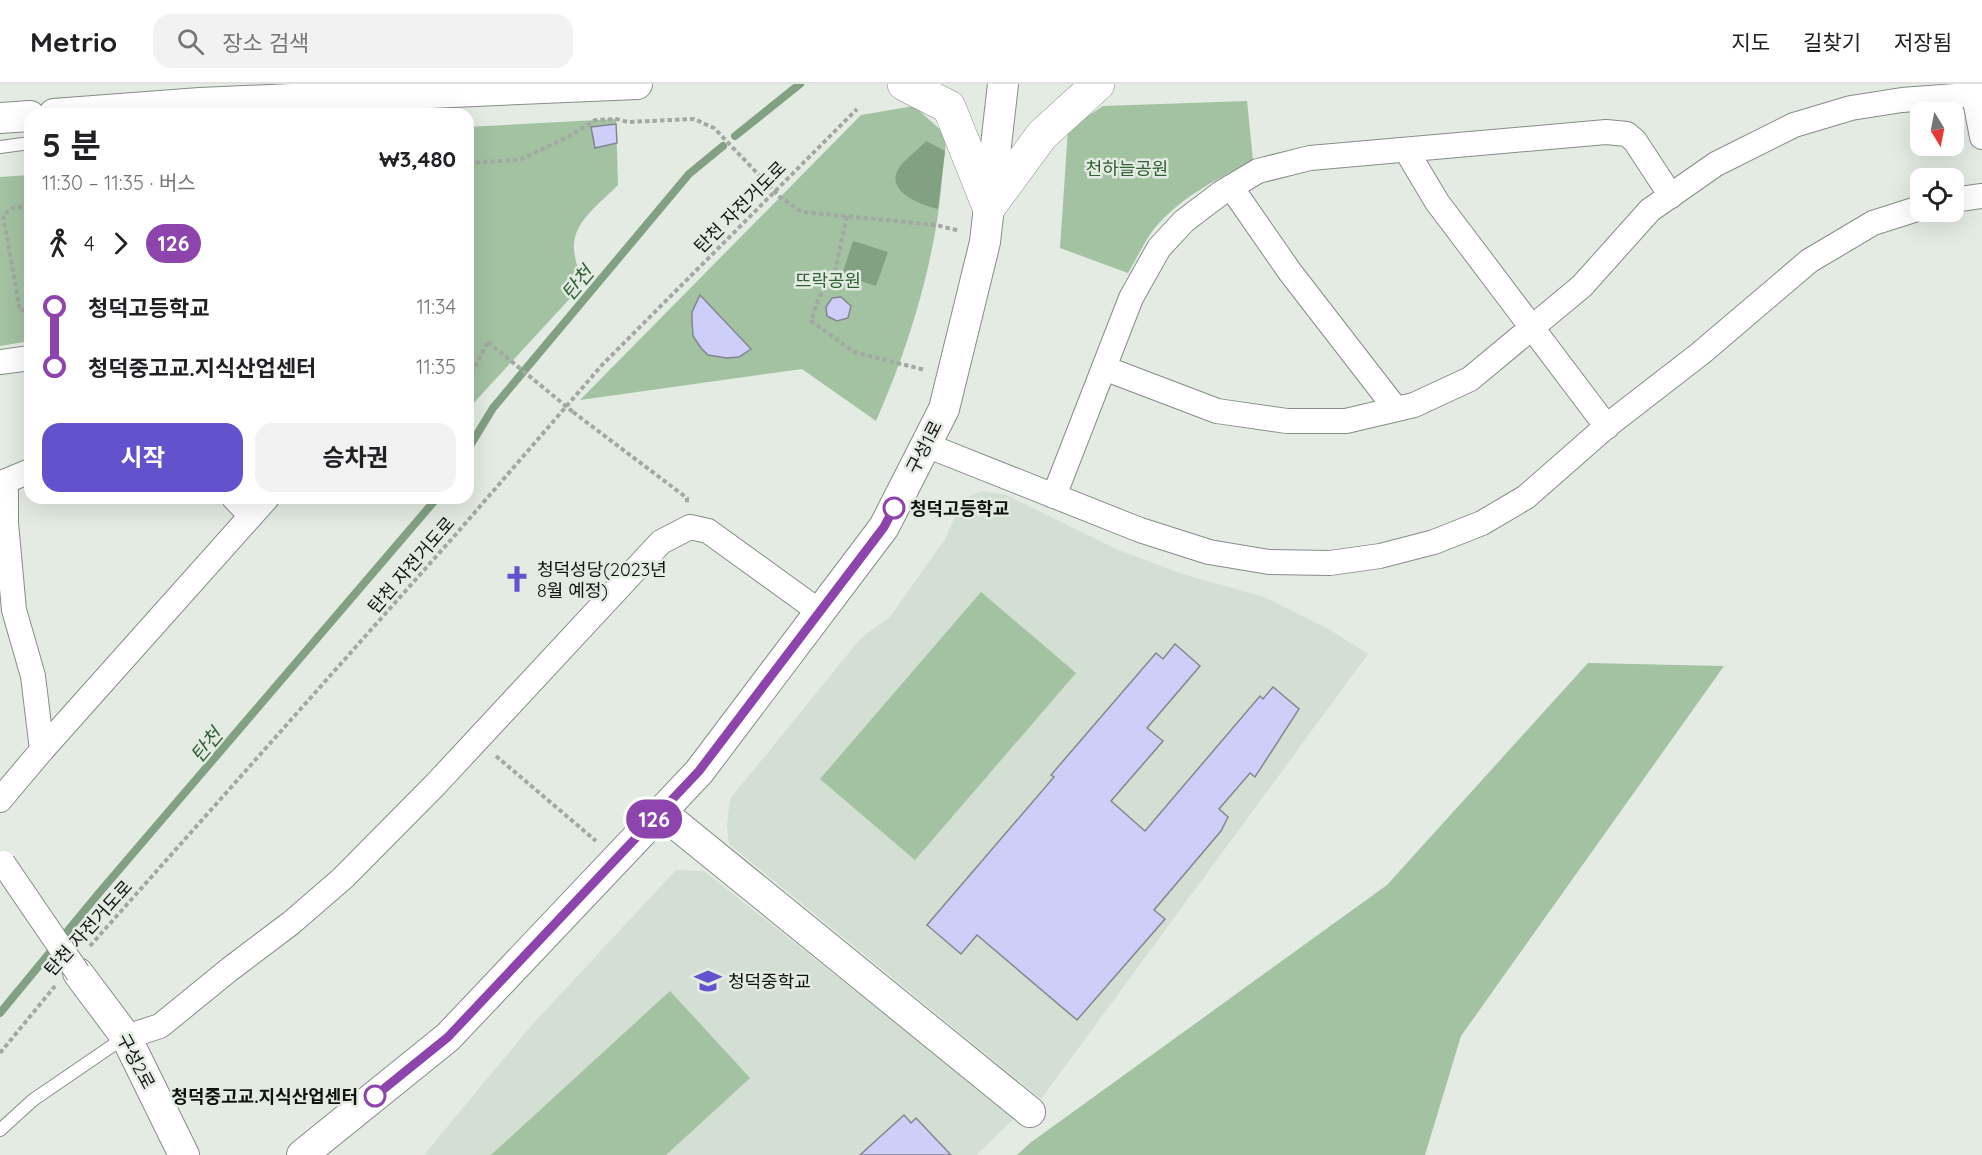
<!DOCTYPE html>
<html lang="ko">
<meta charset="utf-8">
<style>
:root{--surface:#fff;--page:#f2f2f2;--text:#202124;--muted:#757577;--line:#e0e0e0;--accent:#6352cb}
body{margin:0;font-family:Quicksand,"Noto Sans KR",sans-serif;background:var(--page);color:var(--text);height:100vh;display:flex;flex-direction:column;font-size:22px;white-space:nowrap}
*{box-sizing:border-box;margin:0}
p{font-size:20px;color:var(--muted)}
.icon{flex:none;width:33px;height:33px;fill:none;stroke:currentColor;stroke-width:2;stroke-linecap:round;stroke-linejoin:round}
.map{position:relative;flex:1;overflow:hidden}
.panel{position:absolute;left:24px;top:24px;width:450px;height:396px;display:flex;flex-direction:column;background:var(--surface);border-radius:18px;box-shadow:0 6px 24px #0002}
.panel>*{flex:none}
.badge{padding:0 12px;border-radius:20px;font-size:21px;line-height:39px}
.needle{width:39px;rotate:170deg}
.buttons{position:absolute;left:1910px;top:18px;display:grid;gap:12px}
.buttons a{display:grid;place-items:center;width:54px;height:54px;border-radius:12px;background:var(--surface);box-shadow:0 6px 24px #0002;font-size:30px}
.map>.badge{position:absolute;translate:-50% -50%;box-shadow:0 0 0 3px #fff}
.legs{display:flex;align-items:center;gap:9px;height:66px;padding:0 18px;font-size:20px}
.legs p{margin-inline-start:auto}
.headline{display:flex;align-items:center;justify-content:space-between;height:102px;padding:0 18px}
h1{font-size:33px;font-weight:700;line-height:45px}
.action{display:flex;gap:12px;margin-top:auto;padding:12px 18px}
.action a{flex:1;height:69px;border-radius:18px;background:var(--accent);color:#fff;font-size:24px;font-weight:700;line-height:69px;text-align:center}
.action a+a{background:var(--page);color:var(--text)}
ul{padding:0 18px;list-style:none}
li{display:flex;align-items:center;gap:21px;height:60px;font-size:22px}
li i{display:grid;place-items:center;width:9px;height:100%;margin:0 8px;background:currentColor}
li i::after{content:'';width:15px;height:15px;margin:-8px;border:4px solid;border-radius:50%;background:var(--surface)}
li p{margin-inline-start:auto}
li:first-child i{background:linear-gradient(#0000 50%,currentColor 0)}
li:last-child i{background:linear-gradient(currentColor 50%,#0000 0)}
header{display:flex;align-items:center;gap:36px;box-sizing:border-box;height:84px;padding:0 30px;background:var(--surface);border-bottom:2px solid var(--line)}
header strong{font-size:28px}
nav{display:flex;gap:33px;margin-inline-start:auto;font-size:21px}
.search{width:420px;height:54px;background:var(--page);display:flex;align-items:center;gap:15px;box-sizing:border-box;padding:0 21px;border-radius:18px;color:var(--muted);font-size:22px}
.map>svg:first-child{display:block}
.built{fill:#d2dfd2}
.green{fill:#a2c2a2}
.water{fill:#81a182}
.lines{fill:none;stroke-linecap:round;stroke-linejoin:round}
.stream{stroke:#81a182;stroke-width:8}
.building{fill:#cecff9;stroke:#85858e;stroke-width:1.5}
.service-casing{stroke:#868d86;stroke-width:14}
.minor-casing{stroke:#868d86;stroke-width:26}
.tertiary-casing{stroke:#868d86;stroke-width:32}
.secondary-casing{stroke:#868d86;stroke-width:34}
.path{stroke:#a2a8a2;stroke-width:4;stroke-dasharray:4.5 3;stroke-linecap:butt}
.service{stroke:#fff;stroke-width:12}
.minor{stroke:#fff;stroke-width:24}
.tertiary{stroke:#fff;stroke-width:30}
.secondary{stroke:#fff;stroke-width:33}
.minor-bridge-casing{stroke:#868d86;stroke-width:26;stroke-linecap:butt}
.path-bridge{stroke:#a2a8a2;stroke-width:4;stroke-dasharray:4.5 3;stroke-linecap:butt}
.minor-bridge{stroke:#fff;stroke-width:24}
.line-1-casing{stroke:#fff;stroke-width:14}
.line-1{stroke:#8e44ad;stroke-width:9}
.stop-1-dot{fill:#fff;stroke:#8e44ad;stroke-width:3}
.labels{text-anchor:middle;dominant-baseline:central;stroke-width:5;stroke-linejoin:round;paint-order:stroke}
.park-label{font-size:18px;fill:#316034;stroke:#e3ebe3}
.street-label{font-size:18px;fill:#111311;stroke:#e3ebe3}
.stop-label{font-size:18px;font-weight:bold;fill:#111311;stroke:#e3ebe3;text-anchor:start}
.poi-label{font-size:18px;fill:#111311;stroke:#e3ebe3;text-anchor:start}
.water-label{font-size:20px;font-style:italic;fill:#316135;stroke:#e3ebe3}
</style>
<header>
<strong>Metrio</strong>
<div class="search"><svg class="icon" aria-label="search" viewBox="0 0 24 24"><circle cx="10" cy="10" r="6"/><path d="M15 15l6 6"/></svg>장소 검색</div>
<nav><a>지도</a><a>길찾기</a><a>저장됨</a></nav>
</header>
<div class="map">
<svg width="1982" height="1071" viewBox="0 0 1982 1071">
<rect width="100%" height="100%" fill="#e3ebe3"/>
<g class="built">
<path d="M982 407 1006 411 1116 465 1182 490 1264 513 1330 546 1368 570 1041 1015 729 760 727 740 730 715 861 554 890 533 945 455 963 415Z"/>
<path d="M676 786 704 787 1015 1034 976 1071H424L531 942Z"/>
</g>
<g class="green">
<path d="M1247 17 1253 76C1218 95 1180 113 1154 145 1144 158 1137 174 1128 189L1060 164 1068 45 1103 22Z"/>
<path d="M914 22 945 50 946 58C943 83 941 107 938 131 927 203 905 271 876 337L802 285 580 316 861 31Z"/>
<path d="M616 35 618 101C602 118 572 138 574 164 575 185 584 186 575 209L468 325V43Z"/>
<path d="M30 91V257L0 262V93Z"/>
<path d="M981 508 1076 589 915 776 820 695Z"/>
<path d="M1588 579 1724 582 1461 952 1425 1071H1017L1030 1059 1387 801Z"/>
<path d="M670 907 750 994 666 1071H491Z"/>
</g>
<g class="water">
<path d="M926 57 945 67 938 125C922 121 884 108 899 84 903 77 920 64 926 57Z"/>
<path d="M853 157 888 168 876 202 842 191Z"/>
</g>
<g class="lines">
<g class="stream">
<path d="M735 52 800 0"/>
<path d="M468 365 493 324 689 90 723 62"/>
<path d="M0 929 99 809 437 414"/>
</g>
</g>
<g class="building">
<path d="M616 40 617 59 595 64 591 43Z"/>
<path d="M700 211 751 265 739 273 727 274 708 271 701 264 693 252 692 237V228Z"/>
<path d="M841 213 851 222 848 234 837 237 827 232 826 223 832 214Z"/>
<path d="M1175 560 1200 582 1147 644 1163 657 1111 717 1145 747 1260 612 1263 615 1273 603 1299 625 1255 693 1250 689 1219 725 1228 733 1221 747 1154 826 1165 835 1077 936 977 851 961 870 927 841 1054 693 1051 691 1156 569 1163 575Z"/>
<path d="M904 1031 911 1039 916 1034 951 1071H860Z"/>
</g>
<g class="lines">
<defs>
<g id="service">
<path d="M0 63 30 59"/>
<path d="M0 1046 33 1016 125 953"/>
</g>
<g id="minor">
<path d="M1974 11 1982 53"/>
<path d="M1406 66 1437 118 1607 343"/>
<path d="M1231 103 1290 188 1396 325"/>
<path d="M1953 116 1982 112"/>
<path d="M0 278 30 274"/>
<path d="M1104 284 1217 327 1287 337H1346L1414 321 1470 295 1582 202 1650 126 1716 80 1794 41 1851 24 1902 16 1982 10"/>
<path d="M926 361 1140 446 1209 468 1269 478 1330 479 1380 472 1434 458 1482 439 1526 413 1608 341 1701 269 1809 177 1873 139 1920 124"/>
<path d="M30 387 6 397V439L14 526 33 592 42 666"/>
<path d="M1054 412 1131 214 1159 164 1184 137 1221 109 1258 87 1310 74 1606 48 1627 50 1635 57 1671 112"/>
<path d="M234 414 251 432"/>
<path d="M0 716 42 666 267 414"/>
<path d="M126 953 160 942 230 885 291 839 343 794 436 700 661 458 690 443 708 447 820 528"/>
</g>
<g id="tertiary">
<path d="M54 30 200 19 637 0"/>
<path d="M0 34 30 32"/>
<path d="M661 728 1030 1028"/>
<path d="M78 889 126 953 184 1071"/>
<path d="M302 1071 448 953 699 688 884 443 944 325 985 158 1003 0"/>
</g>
<g id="secondary">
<path d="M904 0 949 23 989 123"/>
<path d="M989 123 1042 51 1098 0"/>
</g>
</defs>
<use href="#service" class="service-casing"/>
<use href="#minor" class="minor-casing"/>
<use href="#tertiary" class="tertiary-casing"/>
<use href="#secondary" class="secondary-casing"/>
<g class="path">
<path d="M468 79 519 76 568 53 595 36 616 35 628 38 694 35 714 44 780 113 802 128 936 141 960 147"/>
<path d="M30 123 12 124 3 131 20 227 30 225"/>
<path d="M847 132 833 196 819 213 811 237 854 268 925 286"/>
<path d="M468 296 488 258"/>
<path d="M573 328 687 414V421"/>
<path d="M496 672 596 757"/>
<path d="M90 862 457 449 602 281 857 25"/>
<path d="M0 969 55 902"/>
</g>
<use href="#service" class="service"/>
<use href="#minor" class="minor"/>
<use href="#tertiary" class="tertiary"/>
<use href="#secondary" class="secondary"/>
<defs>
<path id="minor-bridge" d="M3 779 78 889"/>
</defs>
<use href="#minor-bridge" class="minor-bridge-casing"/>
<path class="path-bridge" d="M488 258 573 328"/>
<use href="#minor-bridge" class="minor-bridge"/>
</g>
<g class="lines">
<defs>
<path id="line-1" d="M375 1012 448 953 699 687 884 443 894 424"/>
</defs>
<use href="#line-1" class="line-1-casing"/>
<use href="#line-1" class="line-1"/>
</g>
<defs>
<symbol id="church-bare" viewBox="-9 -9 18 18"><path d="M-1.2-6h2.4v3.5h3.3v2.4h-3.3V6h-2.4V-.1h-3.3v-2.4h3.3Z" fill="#6352cb" stroke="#e3ebe3" stroke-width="2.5" paint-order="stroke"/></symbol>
<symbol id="school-bare" viewBox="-9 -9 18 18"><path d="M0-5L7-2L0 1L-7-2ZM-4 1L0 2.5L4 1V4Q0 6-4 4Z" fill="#6352cb" stroke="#e3ebe3" stroke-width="2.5" paint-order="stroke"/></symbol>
</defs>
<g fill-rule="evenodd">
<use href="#church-bare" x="498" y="476" width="38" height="38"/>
<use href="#school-bare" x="689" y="878" width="38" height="38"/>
</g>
<g class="stop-1-dot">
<circle cx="894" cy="424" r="10"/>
<circle cx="375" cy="1012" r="10"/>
</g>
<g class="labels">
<g class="park-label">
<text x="1127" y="84">천하늘공원</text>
<text x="828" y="196">뜨락공원</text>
</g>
<g class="street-label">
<text transform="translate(740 123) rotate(-45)">탄천 자전거도로</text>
<text transform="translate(924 363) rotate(-63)">구성1로</text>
<text transform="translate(411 481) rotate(-49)">탄천 자전거도로</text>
<text transform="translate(88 844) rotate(-48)">탄천 자전거도로</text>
<text transform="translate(136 977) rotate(62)">구성2로</text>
</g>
<g class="stop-label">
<text x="910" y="424">청덕고등학교</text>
<text x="358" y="1012" text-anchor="end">청덕중고교.지식산업센터</text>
</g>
<g class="poi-label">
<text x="537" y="485">청덕성당(2023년<tspan x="537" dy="21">8월 예정)</tspan></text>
<text x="728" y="897">청덕중학교</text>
</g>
<g class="water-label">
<text transform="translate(577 199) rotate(-50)">탄천</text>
<text transform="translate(206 661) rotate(-50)">탄천</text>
</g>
</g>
</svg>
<div class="buttons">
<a><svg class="needle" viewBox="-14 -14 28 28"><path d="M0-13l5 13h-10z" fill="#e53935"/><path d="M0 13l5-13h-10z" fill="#757577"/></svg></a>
<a><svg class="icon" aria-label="locate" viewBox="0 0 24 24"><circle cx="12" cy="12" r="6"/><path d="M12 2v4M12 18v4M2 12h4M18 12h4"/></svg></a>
</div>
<b class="badge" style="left:654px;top:735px;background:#8e44ad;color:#fff">126</b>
<section class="panel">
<div class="headline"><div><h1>5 분</h1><p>11:30 – 11:35 · 버스</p></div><b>₩3,480</b></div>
<div class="legs"><svg class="icon" aria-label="walk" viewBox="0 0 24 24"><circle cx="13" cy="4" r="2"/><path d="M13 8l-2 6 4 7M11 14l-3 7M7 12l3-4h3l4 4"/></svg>4<svg class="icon" aria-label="forward" viewBox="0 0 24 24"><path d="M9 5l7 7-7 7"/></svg><b class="badge" style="background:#8e44ad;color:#fff">126</b></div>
<ul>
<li><i style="color:#8e44ad"></i><b>청덕고등학교</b><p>11:34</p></li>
<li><i style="color:#8e44ad"></i><b>청덕중고교.지식산업센터</b><p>11:35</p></li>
</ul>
<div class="action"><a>시작</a><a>승차권</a></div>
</section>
</div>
